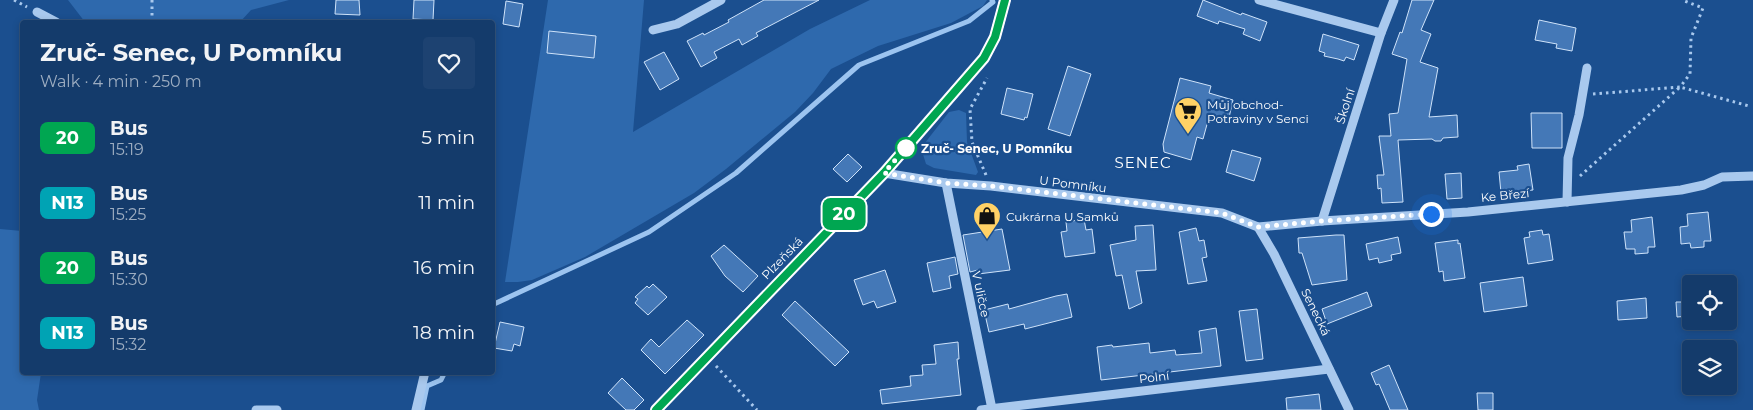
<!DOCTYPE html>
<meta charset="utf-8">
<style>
:root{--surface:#143b6b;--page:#1d4271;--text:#f1f3f6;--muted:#9dadc1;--line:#33557e}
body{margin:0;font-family:Montserrat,sans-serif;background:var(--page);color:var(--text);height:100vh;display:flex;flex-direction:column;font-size:19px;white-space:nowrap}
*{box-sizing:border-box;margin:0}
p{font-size:16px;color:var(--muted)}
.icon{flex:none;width:28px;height:28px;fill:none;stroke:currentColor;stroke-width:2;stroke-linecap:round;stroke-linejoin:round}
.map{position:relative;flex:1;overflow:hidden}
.drawer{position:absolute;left:20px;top:20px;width:475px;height:355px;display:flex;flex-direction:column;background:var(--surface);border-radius:5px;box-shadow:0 2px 8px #0003,0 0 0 1px var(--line)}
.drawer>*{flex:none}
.badge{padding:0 10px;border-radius:8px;font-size:18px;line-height:32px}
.fabs{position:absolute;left:1682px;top:275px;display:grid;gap:10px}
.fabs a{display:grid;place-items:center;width:55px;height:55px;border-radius:5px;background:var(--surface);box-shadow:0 2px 8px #0003,0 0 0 1px var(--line);font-size:25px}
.you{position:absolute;width:25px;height:25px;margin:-12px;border:4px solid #fff;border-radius:50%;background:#1a73e8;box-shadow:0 0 0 8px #1a73e833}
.map>.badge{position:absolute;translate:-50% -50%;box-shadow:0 0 0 2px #fff}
.round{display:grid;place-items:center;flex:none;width:52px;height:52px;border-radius:5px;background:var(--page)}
.summary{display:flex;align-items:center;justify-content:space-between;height:85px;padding:0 20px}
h1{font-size:24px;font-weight:700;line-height:38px}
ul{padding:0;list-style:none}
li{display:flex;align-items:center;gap:15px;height:65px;padding:0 20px}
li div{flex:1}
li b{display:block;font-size:19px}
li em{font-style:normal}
li .badge{min-width:55px;font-weight:700;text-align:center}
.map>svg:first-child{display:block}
.green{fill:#2e69ad}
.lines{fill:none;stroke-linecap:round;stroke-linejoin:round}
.stream{stroke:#9cc4f0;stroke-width:5}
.building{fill:#4478b7;stroke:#cfe3fa}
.path{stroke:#a9c9ee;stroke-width:3;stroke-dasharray:2.5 4;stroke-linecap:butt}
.minor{stroke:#a9c9ee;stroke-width:9}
.major{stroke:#f0f6ff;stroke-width:12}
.line-casing{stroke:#fff;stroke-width:11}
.line{stroke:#00a651;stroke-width:8}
.walk{stroke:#fff;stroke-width:5;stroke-dasharray:0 9}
.stop-dot{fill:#fff;stroke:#00a651;stroke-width:2.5}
.labels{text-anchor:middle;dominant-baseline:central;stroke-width:4.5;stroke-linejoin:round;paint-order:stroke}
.poi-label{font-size:12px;fill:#fff;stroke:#1b4f8f;text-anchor:start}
.street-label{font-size:12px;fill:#fff;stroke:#1b4f8f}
.stop-label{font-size:12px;font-weight:bold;fill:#fff;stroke:#1b4f8f;text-anchor:start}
.quarter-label{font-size:15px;letter-spacing:1px;fill:#fff;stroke:#1b4f8f}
</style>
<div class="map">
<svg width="1753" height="410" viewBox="0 0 1753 410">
<rect width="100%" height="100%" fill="#1b4f8f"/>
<g class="green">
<path d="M68 0H289L251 10 240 22H85Z"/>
<path d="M548 0H644L633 132 810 29 870 0H987L983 6 951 23 878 46 831 69 813 93 795 112 726 169 694 193 585 257 532 280 518 282H505Z"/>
<path d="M959 110 966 113 967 142 978 172 976 175 934 168 926 164 921 148 949 112Z"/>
<path d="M0 229 22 231V372L41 373 37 400 39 410H0Z"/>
</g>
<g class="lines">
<g class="stream">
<path d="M492 305 649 232 736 173 859 65 969 21 993 2 992 0"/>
<path d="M422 410 427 386 441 380 445 372"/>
</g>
</g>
<g class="building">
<path d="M336 0H359L360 15 335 14Z"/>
<path d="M414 0H434L433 20 413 19Z"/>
<path d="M764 0H819L756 33 758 36 742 45 739 39 714 52 717 58 701 67 687 41 703 33 704 35 729 22 728 20Z"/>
<path d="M1203 0 1241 15 1242 13 1267 22 1260 41 1243 34 1245 29 1219 21 1218 24 1197 16Z"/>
<path d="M1412 0H1434L1421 30 1431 34 1420 62 1438 68 1429 117 1457 115 1458 137 1443 138 1441 141H1435L1432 139 1398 140 1403 202 1382 203 1381 188 1378 189 1377 175H1384L1379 136H1391L1389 114 1398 113 1407 59 1392 54 1400 32 1402 33Z"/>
<path d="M506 1 523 4 519 27 503 24Z"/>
<path d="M1539 20 1576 28 1572 51 1556 48 1557 44 1535 40Z"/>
<path d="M549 31 596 36 594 58 547 53Z"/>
<path d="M1323 34 1359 45 1354 60 1346 57 1344 61 1338 59 1324 56 1325 53 1319 51Z"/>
<path d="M664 52 679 79 660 90 644 62Z"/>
<path d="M1068 66 1091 74 1070 136 1048 129Z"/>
<path d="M1180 78 1211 86 1209 93 1233 100 1228 122 1209 117 1203 139 1197 137 1191 160 1164 152 1163 144Z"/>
<path d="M1007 88 1033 94 1027 118 1025 117 1024 120 1001 114Z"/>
<path d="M1531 113H1562V148H1532Z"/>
<path d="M1232 150 1261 158 1254 181 1226 172Z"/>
<path d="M848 154 862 167 847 182 833 169Z"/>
<path d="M1529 164 1533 190 1501 193 1499 172 1518 170 1517 166Z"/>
<path d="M1461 173 1462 198 1447 199 1445 174Z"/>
<path d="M1708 212 1711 241H1704V247L1691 248 1690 243 1681 244 1680 227 1688 226 1687 214Z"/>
<path d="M1652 217 1655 247H1648V253L1635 254V249H1626L1624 232H1632L1631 220Z"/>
<path d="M1084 219 1086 230 1092 229 1095 253 1065 257 1061 232 1067 231 1066 222Z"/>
<path d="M1153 225 1156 270 1136 271 1142 303 1129 309 1122 275 1116 276 1110 245 1136 240 1135 226Z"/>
<path d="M1196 228 1199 241 1204 240 1207 257 1202 258 1207 281 1188 284 1179 232Z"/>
<path d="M1002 229 1010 270 978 274V270L970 272 963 235Z"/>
<path d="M1542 230 1543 235 1549 234 1553 260 1528 264 1524 238 1530 237 1529 232Z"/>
<path d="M1336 235H1344L1347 280 1312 285 1302 253H1299L1298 238Z"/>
<path d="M1398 237 1401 253 1391 255 1392 260 1379 263 1378 258 1369 260 1366 244Z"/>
<path d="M1458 240V244L1460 243 1465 278 1444 281 1443 271 1439 272 1435 243Z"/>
<path d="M724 245 758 276 743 292 725 276 711 256Z"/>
<path d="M955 257 958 274 949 276 951 288 933 292 927 263Z"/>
<path d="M885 270 896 302 877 308 874 301 863 305 854 280Z"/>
<path d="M1523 277 1527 306 1484 312 1480 283Z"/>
<path d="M653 284 667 297 648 315 635 303 638 299 635 297 647 286 649 288Z"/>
<path d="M1367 292 1372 306 1327 324 1322 309Z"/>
<path d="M1067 294 1072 317 1025 329 1024 324 989 332 984 310 1008 304 1009 309 1056 296Z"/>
<path d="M1646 298 1647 318 1618 320 1617 301Z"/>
<path d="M795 301 849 352 835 366 782 315Z"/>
<path d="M1676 302H1688L1689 316 1677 317Z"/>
<path d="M1257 309 1263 359 1246 361 1239 311Z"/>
<path d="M687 320 704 335 665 374 641 350 651 339 659 347Z"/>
<path d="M500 322 524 327 520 346 514 344 512 351 494 348Z"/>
<path d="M1216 328 1221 366 1101 380 1097 347 1112 345 1113 347 1149 343 1150 353 1175 350 1176 355 1202 353 1199 331Z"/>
<path d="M958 342 959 359H957L961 395 882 404 880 390 911 386 910 376 923 375 922 365 936 364 934 345Z"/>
<path d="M1389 365 1408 410H1390L1379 384 1376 385 1371 373Z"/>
<path d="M622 378 644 400 634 410H626L608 393Z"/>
<path d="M1477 393H1493V410H1478Z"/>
<path d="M1319 394 1321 410H1287L1286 398Z"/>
</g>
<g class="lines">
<g class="path">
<path d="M14 0 27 7"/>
<path d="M152 0V22"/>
<path d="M1593 94 1680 87 1690 74 1691 38 1703 8 1682 0"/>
<path d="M986 175 972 142 970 109 987 78"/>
<path d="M1580 176 1680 87 1749 106"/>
<path d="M716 366 757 410"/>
</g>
<g class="minor">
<path d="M1259 0 1381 33"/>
<path d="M37 12 56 22"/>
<path d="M653 30 677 24 721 0"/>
<path d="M884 173 946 183 991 186 1222 213 1258 227 1322 221 1468 212 1681 190 1704 185 1722 177 1753 176"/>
<path d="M946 183 992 409"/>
<path d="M1567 202 1568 158 1579 115 1587 68"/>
<path d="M1322 221 1381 33 1394 0"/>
<path d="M1258 227 1274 254 1349 410"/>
<path d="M256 410H277"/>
<path d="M416 410 425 372"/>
<path d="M981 410 1329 369"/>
</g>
<path class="major" d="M656 410 884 173 984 58 995 37 1005 0"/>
</g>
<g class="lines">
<defs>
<path id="line" d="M656 410 884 173 984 58 995 37 1005 0"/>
</defs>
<use href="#line" class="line-casing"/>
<use href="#line" class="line"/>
<path class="walk" d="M906 148 909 144 884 173 946 183 991 186 1222 213 1258 227 1322 221 1431 214"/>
</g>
<defs>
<symbol id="supermarket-pin" viewBox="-11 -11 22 30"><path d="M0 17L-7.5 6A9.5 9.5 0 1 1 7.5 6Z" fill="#ffd166" stroke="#1b4f8f"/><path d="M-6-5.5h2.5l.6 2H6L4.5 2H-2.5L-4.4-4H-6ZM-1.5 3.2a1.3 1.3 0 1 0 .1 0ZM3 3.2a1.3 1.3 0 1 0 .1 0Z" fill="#111"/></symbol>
<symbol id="shop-pin" viewBox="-11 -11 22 30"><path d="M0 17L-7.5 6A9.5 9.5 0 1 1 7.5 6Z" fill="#ffd166" stroke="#1b4f8f"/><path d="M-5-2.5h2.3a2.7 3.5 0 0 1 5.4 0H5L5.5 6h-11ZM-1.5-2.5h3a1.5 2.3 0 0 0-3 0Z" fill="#111"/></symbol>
</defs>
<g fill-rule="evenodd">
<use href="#supermarket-pin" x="1172" y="95" width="32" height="43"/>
<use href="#shop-pin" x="971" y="200" width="32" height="43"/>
</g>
<circle class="stop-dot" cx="906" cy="148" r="10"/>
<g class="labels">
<g class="poi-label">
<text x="1207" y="104">Můj obchod-<tspan x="1207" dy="14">Potraviny v Senci</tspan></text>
<text x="1006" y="216">Cukrárna U Samků</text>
</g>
<g class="street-label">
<text transform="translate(1345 106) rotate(-72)">Školní</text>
<text transform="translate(1073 184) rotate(7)">U Pomníku</text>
<text transform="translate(1505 195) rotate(-6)">Ke Březí</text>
<text transform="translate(782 258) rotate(-46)">Plzeňská</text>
<text transform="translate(981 294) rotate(78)">V uličce</text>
<text transform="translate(1316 312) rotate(64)">Senecká</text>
<text transform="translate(1154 377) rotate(-7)">Polní</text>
</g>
<g class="stop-label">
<text x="921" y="148">Zruč- Senec, U Pomníku</text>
</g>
<g class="quarter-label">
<text x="1143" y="162">SENEC</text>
</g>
</g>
</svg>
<div class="fabs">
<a><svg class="icon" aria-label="locate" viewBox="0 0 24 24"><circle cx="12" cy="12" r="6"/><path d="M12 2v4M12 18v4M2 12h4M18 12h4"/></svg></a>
<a><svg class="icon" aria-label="layers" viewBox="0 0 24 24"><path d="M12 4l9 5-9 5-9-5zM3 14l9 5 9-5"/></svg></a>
</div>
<div class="you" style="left:1431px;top:214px"></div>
<b class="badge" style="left:844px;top:214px;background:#00a651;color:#fff">20</b>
<section class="drawer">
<div class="summary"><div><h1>Zruč- Senec, U Pomníku</h1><p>Walk · 4 min · 250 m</p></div><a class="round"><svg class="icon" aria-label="heart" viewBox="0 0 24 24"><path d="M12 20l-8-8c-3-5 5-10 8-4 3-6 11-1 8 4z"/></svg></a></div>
<ul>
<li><span class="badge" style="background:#00a651;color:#fff">20</span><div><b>Bus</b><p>15:19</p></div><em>5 min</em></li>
<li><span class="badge" style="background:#00a3b4;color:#fff">N13</span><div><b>Bus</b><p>15:25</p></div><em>11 min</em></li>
<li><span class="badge" style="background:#00a651;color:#fff">20</span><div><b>Bus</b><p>15:30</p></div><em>16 min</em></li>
<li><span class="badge" style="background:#00a3b4;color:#fff">N13</span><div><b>Bus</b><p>15:32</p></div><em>18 min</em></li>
</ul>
</section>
</div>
